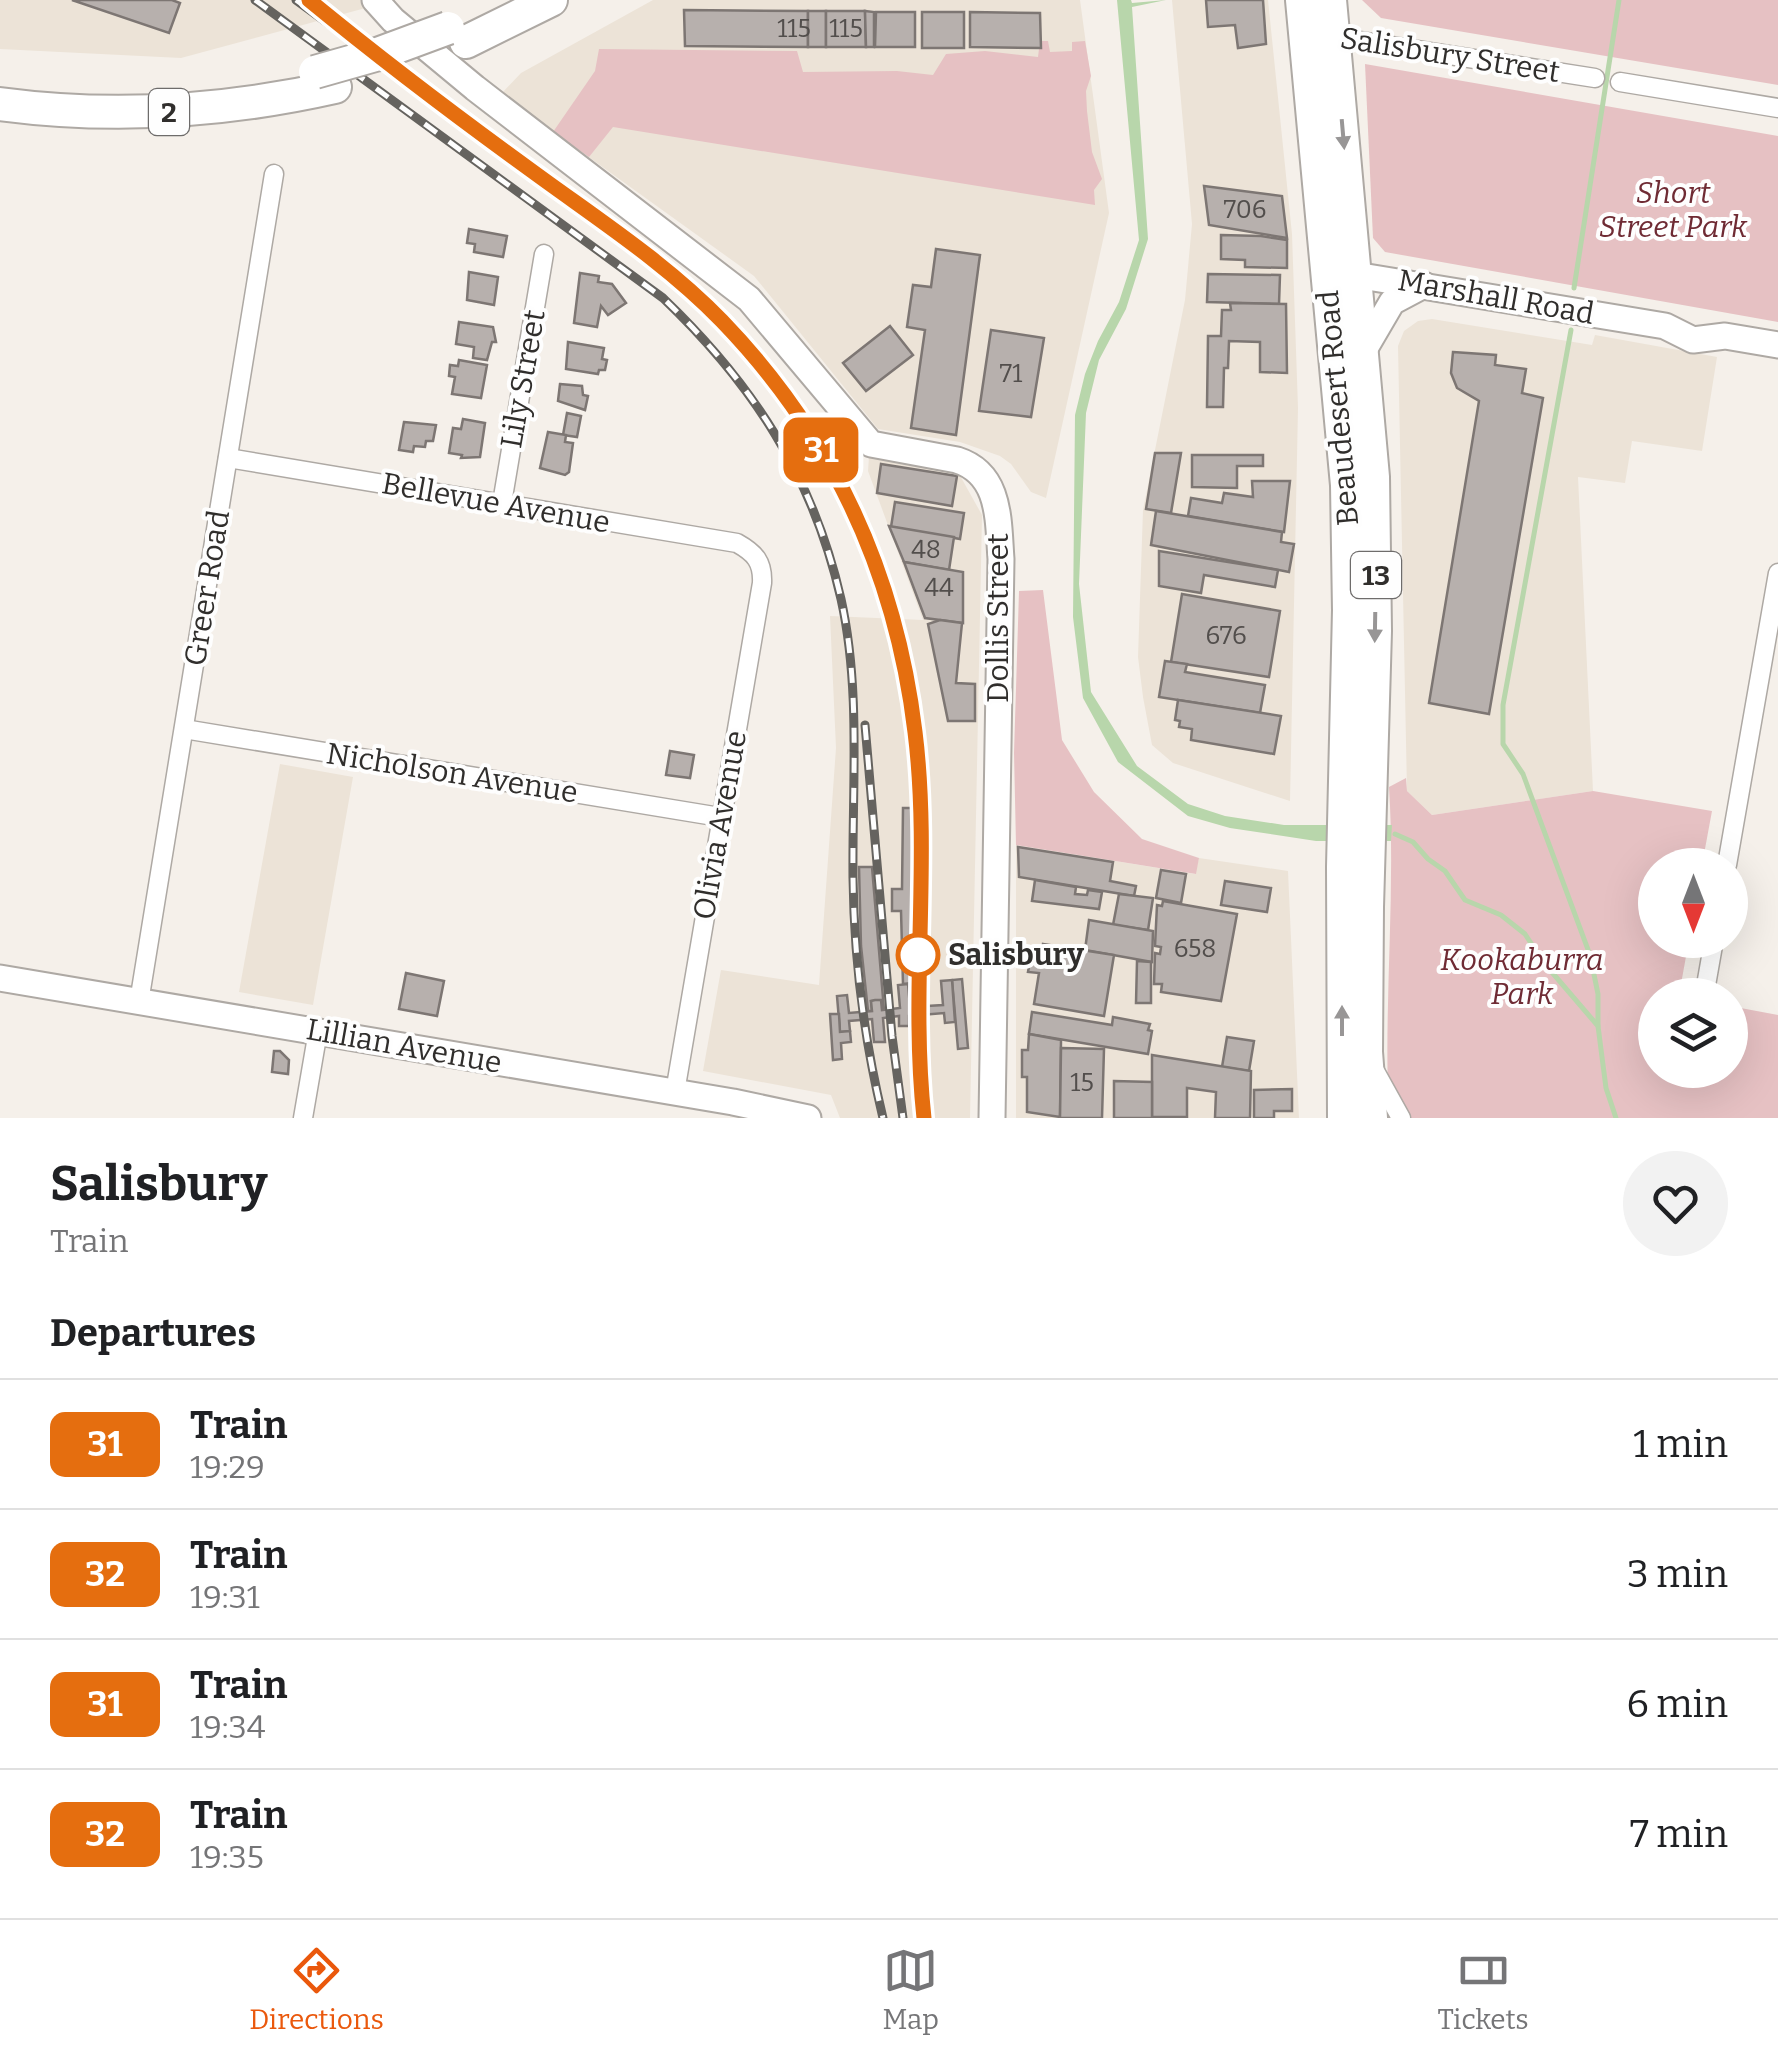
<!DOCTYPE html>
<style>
:root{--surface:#fff;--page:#f2f2f2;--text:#202124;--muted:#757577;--line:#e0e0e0;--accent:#ea580c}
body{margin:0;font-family:Bitter,serif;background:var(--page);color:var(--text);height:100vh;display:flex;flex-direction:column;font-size:38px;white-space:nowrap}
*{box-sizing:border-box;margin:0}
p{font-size:32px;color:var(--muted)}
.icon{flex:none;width:55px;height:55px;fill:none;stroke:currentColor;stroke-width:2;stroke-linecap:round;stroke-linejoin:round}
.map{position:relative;height:1118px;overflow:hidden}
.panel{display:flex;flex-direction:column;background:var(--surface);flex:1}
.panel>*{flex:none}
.badge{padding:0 20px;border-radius:15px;font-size:35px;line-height:65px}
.needle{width:65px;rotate:180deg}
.controls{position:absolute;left:1638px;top:848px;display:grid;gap:20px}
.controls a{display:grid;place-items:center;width:110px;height:110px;border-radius:50%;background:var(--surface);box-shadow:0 10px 40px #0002;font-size:50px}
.map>.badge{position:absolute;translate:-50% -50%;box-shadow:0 0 0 5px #fff}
h2{padding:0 50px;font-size:38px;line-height:90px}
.round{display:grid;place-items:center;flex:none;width:105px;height:105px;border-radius:52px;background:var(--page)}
.head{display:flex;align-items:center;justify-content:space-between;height:170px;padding:0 50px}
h1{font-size:48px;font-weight:700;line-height:75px}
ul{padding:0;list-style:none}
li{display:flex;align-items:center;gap:30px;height:130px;padding:0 50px;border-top:2px solid var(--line)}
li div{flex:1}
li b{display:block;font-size:38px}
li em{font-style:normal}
li .badge{min-width:110px;font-weight:700;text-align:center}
.tabs{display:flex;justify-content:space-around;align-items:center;height:140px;border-top:2px solid var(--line);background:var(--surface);font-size:28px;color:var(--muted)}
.tabs a{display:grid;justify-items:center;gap:5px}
.tabs .selected{color:var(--accent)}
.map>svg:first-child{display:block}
.built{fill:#ece3d7}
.green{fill:#e6c1c3}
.water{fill:#b8d6ab}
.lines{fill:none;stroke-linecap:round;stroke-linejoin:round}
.stream{stroke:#b8d6ab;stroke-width:5}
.building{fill:#b7b0ad;stroke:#7d7673;stroke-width:2.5}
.street-casing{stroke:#aea9a4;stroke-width:21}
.secondary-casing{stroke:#aea9a4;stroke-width:29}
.highway-casing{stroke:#aea9a4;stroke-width:36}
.street{stroke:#fff;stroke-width:18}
.secondary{stroke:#fff;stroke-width:25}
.highway{stroke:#fff;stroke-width:32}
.rail-casing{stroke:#65635f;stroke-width:9}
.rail{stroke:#fefefe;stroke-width:5;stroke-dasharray:15;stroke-linecap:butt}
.highway-bridge-casing{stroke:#aea9a4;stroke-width:36;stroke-linecap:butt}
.highway-bridge{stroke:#fff;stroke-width:32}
.oneway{fill:#989696}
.line-casing{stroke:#fff;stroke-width:22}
.line{stroke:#e56e0f;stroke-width:15}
.stop-dot{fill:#fff;stroke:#e56e0f;stroke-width:5}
.labels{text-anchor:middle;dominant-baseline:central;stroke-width:8;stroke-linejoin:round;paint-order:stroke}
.number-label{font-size:25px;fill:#524e4c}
.shield{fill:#fefefe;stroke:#6e6c6b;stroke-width:2.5}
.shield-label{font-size:28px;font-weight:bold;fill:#302e2c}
.street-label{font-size:30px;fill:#302e2c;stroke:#fefefe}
.park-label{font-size:30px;font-style:italic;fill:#6f2b34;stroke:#fefefe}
.stop-label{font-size:30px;font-weight:bold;fill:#302e2c;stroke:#fefefe;text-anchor:start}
</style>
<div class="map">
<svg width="1778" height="1118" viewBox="0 0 1778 1118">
<rect width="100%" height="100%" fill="#f5f0ea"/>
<g class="built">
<path d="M0 0H395L181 58 0 49Z"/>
<path d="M653 0H1080L1109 213 1046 498 1031 492 1011 464 1000 456 960 442 878 429 754 276 501 94 521 73Z"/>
<path d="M1172 0H1268L1292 234 1298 408 1290 801 1173 763 1152 745 1143 697 1138 657 1143 510 1185 300 1192 224Z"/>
<path d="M1432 319 1592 345 1595 335 1717 357 1702 451 1632 441 1625 483 1578 477 1593 791 1432 815 1407 791 1398 346 1404 331 1418 321Z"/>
<path d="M869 457 958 472 982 515 970 1118H840L831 1095 703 1071 721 970 819 985 836 748 830 616 923 620 868 471Z"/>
<path d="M280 764 353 777 313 1005 239 992Z"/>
<path d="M1016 845 1195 874 1199 858 1288 871 1299 1118H1016Z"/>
</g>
<g class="green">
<path d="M1362 0H1778V85L1381 18Z"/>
<path d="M1040 41H1048L1050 52 1072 51V42L1085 41 1091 76 1086 91 1087 111 1092 152 1102 179 1094 190 1095 205 613 127 589 157 553 132 595 71 599 49 797 51 803 72 897 71 933 75 946 54 985 51 1038 57Z"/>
<path d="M1365 64 1778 136V322L1385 252 1373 238Z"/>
<path d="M1043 590 1062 740 1094 792 1142 839 1199 858 1196 874 1016 845 1014 753 1019 591Z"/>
<path d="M1406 778 1407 791 1432 815 1593 791 1712 811 1702 865H1655V940H1689L1679 995H1655V1070H1730V1006L1778 1015V1118H1389C1383 1007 1396 897 1389 787Z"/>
</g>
<path class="water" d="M1117 0H1131L1132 3 1166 0 1132 7 1148 239 1126 309 1099 360 1086 413 1079 584 1091 692 1137 766 1188 804 1225 816 1284 825H1392L1391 841H1316L1230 828 1188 816 1118 762 1083 698 1073 617 1075 415 1085 374 1098 341 1119 302 1139 240Z"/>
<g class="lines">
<g class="stream">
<path d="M1574 288 1619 0"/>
<path d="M1571 330 1503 705V744L1523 774 1590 955 1598 994V1026"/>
<path d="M1395 834 1413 842 1428 859 1445 871 1465 900 1501 915 1525 934 1544 963 1598 1026 1606 1088 1616 1118"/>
</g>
</g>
<g class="building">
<path d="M72 0H172L180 3 169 33Z"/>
<path d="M1206 0H1263L1266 44 1238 48 1235 25 1208 27Z"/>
<path d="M684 10 808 11V47L685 46Z"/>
<rect x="808" y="11" width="18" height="36"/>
<path d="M826 11H865L866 47H826Z"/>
<path d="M865 11 874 12V47H866Z"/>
<path d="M876 12H915V47H875Z"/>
<rect x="922" y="12" width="42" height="36"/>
<path d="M970 12 1040 13 1041 48 970 47Z"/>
<path d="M1204 186 1282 196 1287 238 1209 225Z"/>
<path d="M469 229 507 236 503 257 474 252 475 244 467 243Z"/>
<path d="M1221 235 1261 236 1287 240V268L1245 267V260L1221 259Z"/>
<path d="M936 249 980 255 956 435 911 428 925 330 907 327 913 285 931 287Z"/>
<path d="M469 272 498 277 494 305 467 300Z"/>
<path d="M580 273 599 276 598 282 612 284 626 303 608 315 601 306 597 327 574 323Z"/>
<path d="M1208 274 1280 275 1279 304 1207 302Z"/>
<path d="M1230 303 1286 304 1287 373 1260 372V342L1229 341 1228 368H1224L1223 407H1207L1208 336H1221L1222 310H1231Z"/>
<path d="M459 322 493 327 496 342H492L487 360 473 358 474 347 456 344Z"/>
<path d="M890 326 913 355 866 391 843 363Z"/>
<path d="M991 330 1044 338 1031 417 979 411Z"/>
<path d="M568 342 604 348 602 359 607 360 605 370H599L598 374 566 369Z"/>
<path d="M1453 352 1496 355 1495 365 1526 369 1522 393 1543 398 1489 714 1429 703 1479 401 1457 388 1451 373Z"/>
<path d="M459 360 487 365 481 398 452 394 455 377 449 376 450 365 458 366Z"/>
<path d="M560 384 582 386 583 395 588 396 585 410 558 401Z"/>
<path d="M567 413 581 416 577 437 563 435Z"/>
<path d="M463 419 485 423 480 457 461 458 462 455 449 453 453 428 461 429Z"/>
<path d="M404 422 436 425 433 441H426L425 447 414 446 413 452 399 450Z"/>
<path d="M548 432 566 435 565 442 573 443 569 472 565 475 540 468Z"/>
<path d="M1155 453H1181L1171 513 1146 509Z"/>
<path d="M1192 455H1263V466H1237V488L1192 487Z"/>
<path d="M881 464 957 476 952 506 877 493Z"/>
<path d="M1252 481H1290L1284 532 1188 516 1191 498 1222 503 1224 493 1253 497Z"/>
<path d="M895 502 964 513 960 539 891 527Z"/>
<path d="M1156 511 1282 532 1281 542 1294 544 1289 572 1151 545Z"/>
<path d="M889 526 954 537 949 570 904 562Z"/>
<path d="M1159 551 1278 570 1275 587 1204 575 1201 593 1159 586Z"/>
<path d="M904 562 963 572V623L925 618Z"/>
<path d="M1182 594 1280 611 1269 677 1171 662Z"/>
<path d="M940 620 962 623 956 683 975 684V721H948L928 624Z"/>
<path d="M1165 661 1187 664 1185 672 1265 685 1260 713 1159 697Z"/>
<path d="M1178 700 1281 716 1274 754 1191 740 1192 729 1179 727 1180 721 1175 720Z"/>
<path d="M670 751 694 755 690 778 666 775Z"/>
<path d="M903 808H914L912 983 903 984 901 911H892V889H902Z"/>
<path d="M1018 847 1113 862 1110 881 1136 886 1134 896 1019 877Z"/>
<path d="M859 867H872L884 1010 881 1000 871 1001 872 1011H868L861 946Z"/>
<path d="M1161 870 1186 874 1181 903 1156 898Z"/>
<path d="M1035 880 1076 887 1075 894 1087 895 1088 890 1102 892 1099 909 1032 901Z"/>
<path d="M1225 881 1271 888 1267 912 1221 905Z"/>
<path d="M1119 894 1153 898 1148 930 1113 925Z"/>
<path d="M1163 901 1237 914 1221 1001 1161 992 1162 984H1154L1155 953 1160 954 1161 947 1155 946 1157 905 1162 906Z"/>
<path d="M1089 920 1153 931 1152 962 1085 950Z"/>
<path d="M1043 944 1114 955 1104 1016 1034 1004 1039 973 1028 972 1031 955 1041 957Z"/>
<path d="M1137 961 1151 962V1003H1136Z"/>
<path d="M406 973 444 981 437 1016 399 1009Z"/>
<path d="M962 979 968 1048 958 1049 952 980Z"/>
<path d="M952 980 955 1022 945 1023 944 1013 909 1016V1026H899V1016L883 1018 885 1042H874L872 1019 849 1021 850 1031 840 1032 837 996 847 995 849 1013 872 1011 871 1001 875 1000H881L882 1010 900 1008 898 985 908 984 910 1007 943 1005 941 981Z"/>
<path d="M1032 1012 1112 1025 1113 1017 1150 1024 1148 1030 1152 1031 1148 1054 1029 1034Z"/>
<path d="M830 1014H839L840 1032 850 1031 851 1042 841 1043 842 1059 833 1060Z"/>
<path d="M1029 1034 1061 1040 1060 1117 1027 1112V1077H1022V1050H1028Z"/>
<path d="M1227 1037 1254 1041 1249 1071 1222 1067Z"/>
<path d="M1061 1048 1104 1049 1102 1118H1060Z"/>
<path d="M274 1051H280L289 1060 288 1074 272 1072Z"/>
<path d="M1152 1055 1251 1071 1250 1118H1215L1216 1092 1187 1088V1117H1152Z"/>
<path d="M1114 1081 1152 1082V1118H1114Z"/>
<path d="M1292 1089V1111H1274V1118H1254V1090Z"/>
</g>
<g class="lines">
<defs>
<g id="street">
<path d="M1329 36 1595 78"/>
<path d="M1620 82 1778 108"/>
<path d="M228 458 737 543C755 553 763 562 762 583L675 1092"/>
<path d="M502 503 544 254"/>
<path d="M184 729 720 817"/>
<path d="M1727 865 1778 573"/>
<path d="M1705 991 1714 940"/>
<path d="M139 1002 274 174"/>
<path d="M1375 1071 1401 1118"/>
<path d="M303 1118 318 1031"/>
</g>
<g id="secondary">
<path d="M375 0 393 20 475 88 749 299 871 444 957 460C1001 474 998 520 1001 559L992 1118"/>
<path d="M1337 272 1665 326 1693 340 1725 336 1778 345"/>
<path d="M1361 355 1392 302 1424 285"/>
<path d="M0 978 733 1102 808 1118"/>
</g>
<g id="highway">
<path d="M1302 0 1347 485 1349 610 1343 867 1344 1118"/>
<path d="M1330 0 1373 477 1375 631 1367 907 1366 1052 1371 1118"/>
<path d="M466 42 551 0"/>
<path d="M0 104C113 119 224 112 335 87"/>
</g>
</defs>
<use href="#street" class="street-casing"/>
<use href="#secondary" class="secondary-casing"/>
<use href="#highway" class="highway-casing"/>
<use href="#street" class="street"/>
<use href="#secondary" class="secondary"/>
<use href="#highway" class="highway"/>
<defs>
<g id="rail">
<path d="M255 0 663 298C753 384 813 476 841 599 861 689 852 787 853 878 854 960 864 1039 883 1118"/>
<path d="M296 0C371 55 447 110 522 164 589 213 659 260 718 318 832 428 896 578 916 733 922 780 920 829 919 876 918 957 915 1038 924 1118"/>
<path d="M865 725 892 1036 903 1118"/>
</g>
</defs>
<use href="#rail" class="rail-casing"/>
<use href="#rail" class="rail"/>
<defs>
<path id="highway-bridge" d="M315 72 375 55 448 28"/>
</defs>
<use href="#highway-bridge" class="highway-bridge-casing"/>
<use href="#highway-bridge" class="highway-bridge"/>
</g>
<defs><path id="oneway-solid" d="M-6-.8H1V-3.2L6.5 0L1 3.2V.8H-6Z" transform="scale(2.5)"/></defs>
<g class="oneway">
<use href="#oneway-solid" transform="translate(1343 134) rotate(85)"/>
<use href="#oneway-solid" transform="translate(1375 627) rotate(91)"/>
<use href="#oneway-solid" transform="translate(1342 1021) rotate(-90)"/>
</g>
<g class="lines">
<defs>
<path id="line" d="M309 0C382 60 456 116 532 171 596 218 666 263 722 321 833 436 896 574 915 732 931 860 910 990 924 1118"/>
</defs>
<use href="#line" class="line-casing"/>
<use href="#line" class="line"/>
</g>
<circle class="stop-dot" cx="918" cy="955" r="20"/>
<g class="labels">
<g class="number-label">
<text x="794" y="29">115</text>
<text x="846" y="29">115</text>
<text x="1245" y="210">706</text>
<text x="1011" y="374">71</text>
<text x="926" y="550">48</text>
<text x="939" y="588">44</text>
<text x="1226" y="636">676</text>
<text x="1195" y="949">658</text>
<text x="1082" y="1083">15</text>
</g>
<g class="shield">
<rect x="149" y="89" width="40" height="46" rx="8"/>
<rect x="1351" y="552" width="50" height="46" rx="8"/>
</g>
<g class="shield-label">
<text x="169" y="112">2</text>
<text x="1376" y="575">13</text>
</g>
<g class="street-label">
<text transform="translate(1450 55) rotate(9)">Salisbury Street</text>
<text transform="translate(1496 297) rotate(10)">Marshall Road</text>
<text transform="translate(523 379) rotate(-80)">Lily Street</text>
<text transform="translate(1338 408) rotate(-95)">Beaudesert Road</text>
<text transform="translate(496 503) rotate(10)">Bellevue Avenue</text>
<text transform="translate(207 588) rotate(-81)">Greer Road</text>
<text transform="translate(998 618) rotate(-90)">Dollis Street</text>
<text transform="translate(452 773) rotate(9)">Nicholson Avenue</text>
<text transform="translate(720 825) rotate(-80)">Olivia Avenue</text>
<text transform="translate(404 1046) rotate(10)">Lillian Avenue</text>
</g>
<g class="park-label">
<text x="1673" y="193">Short<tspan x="1673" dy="34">Street Park</tspan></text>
<text x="1522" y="960">Kookaburra<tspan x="1522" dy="34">Park</tspan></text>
</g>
<g class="stop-label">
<text x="948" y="955">Salisbury</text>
</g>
</g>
</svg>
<div class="controls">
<a><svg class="needle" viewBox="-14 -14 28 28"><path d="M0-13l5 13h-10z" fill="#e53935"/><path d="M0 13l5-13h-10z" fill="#757577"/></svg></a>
<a><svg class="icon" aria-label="layers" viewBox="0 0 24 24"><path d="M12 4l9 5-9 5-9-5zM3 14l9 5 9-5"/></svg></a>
</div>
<b class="badge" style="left:821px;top:450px;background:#e56e0f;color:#fff">31</b>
</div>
<section class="panel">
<div class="head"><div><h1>Salisbury</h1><p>Train</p></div><a class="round"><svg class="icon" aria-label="heart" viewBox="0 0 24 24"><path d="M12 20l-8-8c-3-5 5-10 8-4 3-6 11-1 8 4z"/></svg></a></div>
<h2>Departures</h2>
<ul>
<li><span class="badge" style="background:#e56e0f;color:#fff">31</span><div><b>Train</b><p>19:29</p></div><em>1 min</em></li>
<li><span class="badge" style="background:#e56e0f;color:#fff">32</span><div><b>Train</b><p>19:31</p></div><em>3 min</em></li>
<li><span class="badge" style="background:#e56e0f;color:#fff">31</span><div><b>Train</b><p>19:34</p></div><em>6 min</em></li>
<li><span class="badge" style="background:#e56e0f;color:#fff">32</span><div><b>Train</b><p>19:35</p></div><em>7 min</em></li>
</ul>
</section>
<nav class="tabs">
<a class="selected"><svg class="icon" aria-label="directions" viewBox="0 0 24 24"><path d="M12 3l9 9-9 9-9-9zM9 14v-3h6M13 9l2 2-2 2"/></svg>Directions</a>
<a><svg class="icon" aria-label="map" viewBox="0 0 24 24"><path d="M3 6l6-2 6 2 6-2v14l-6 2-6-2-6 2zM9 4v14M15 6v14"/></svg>Map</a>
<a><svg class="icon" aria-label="tickets" viewBox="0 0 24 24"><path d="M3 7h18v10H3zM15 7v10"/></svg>Tickets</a>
</nav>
